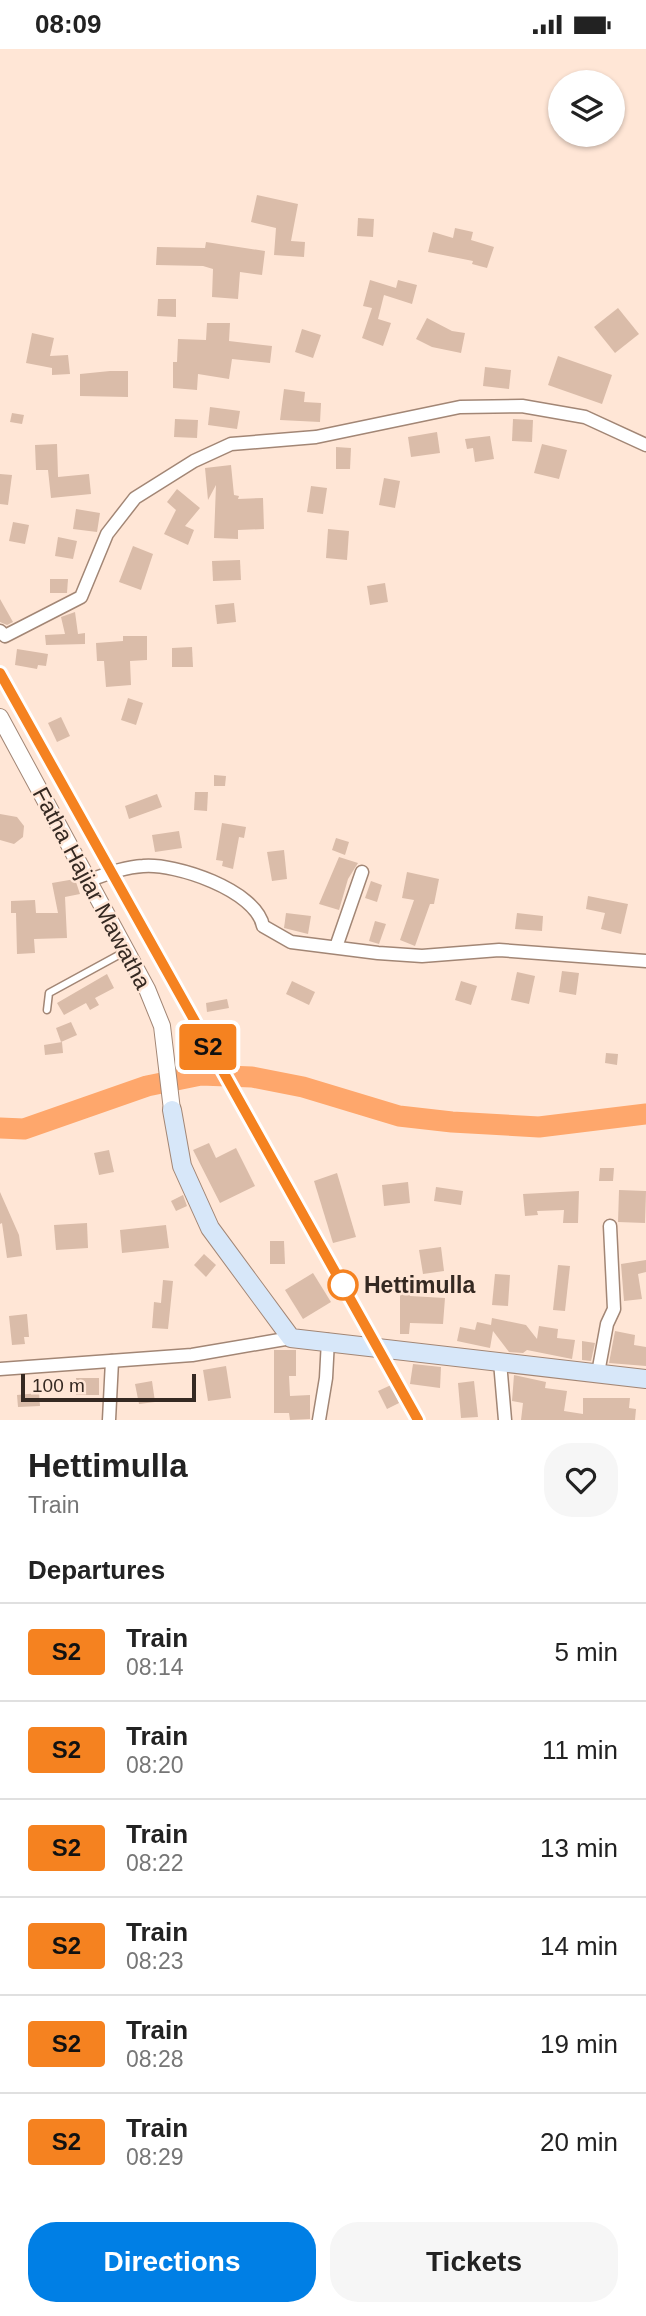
<!DOCTYPE html>
<style>
:root{--surface:#fff;--page:#f6f6f6;--text:#222;--muted:#767676;--line:#e0e0e0;--accent:#007fe5}
body{margin:0;font-family:Arial,sans-serif;background:var(--page);color:var(--text);height:100vh;display:flex;flex-direction:column;font-size:26px;white-space:nowrap}
*{box-sizing:border-box;margin:0}
p{font-size:23px;color:var(--muted)}
.icon{flex:none;width:38px;height:38px;fill:none;stroke:currentColor;stroke-width:2;stroke-linecap:round;stroke-linejoin:round}
.map{position:relative;height:1371px;overflow:hidden}
.details{display:flex;flex-direction:column;background:var(--surface);flex:1}
.details>*{flex:none}
.badge{padding:0 14px;border-radius:5px;font-size:24px;line-height:46px}
.controls{position:absolute;left:548px;top:21px;display:grid;gap:14px}
.controls a{display:grid;place-items:center;width:77px;height:77px;border-radius:50%;background:var(--surface);box-shadow:0 2px 5px #0004;font-size:35px}
.scale{position:absolute;left:21px;bottom:18px;width:175px;box-sizing:border-box;padding-left:7px;border:4px solid #352922;border-top:0;font-size:19px;line-height:24px;white-space:nowrap;color:#352922;-webkit-text-stroke:5px #ffe6d6;paint-order:stroke}
.map>.badge{position:absolute;translate:-50% -50%;box-shadow:0 0 0 4px #fff}
h2{padding:0 28px;font-size:26px;line-height:63px}
.round{display:grid;place-items:center;flex:none;width:74px;height:74px;border-radius:28px;background:var(--page)}
.head{display:flex;align-items:center;justify-content:space-between;height:119px;padding:0 28px}
h1{font-size:33px;font-weight:700;line-height:52px}
.primary-button{display:flex;gap:14px;margin-top:auto;padding:14px 28px}
.primary-button a{flex:1;height:80px;border-radius:28px;background:var(--accent);color:#fff;font-size:28px;font-weight:700;line-height:80px;text-align:center}
.primary-button a+a{background:var(--page);color:var(--text)}
ul{padding:0;list-style:none}
li{display:flex;align-items:center;gap:21px;height:98px;padding:0 28px;border-top:2px solid var(--line)}
li div{flex:1}
li b{display:block;font-size:26px}
li em{font-style:normal}
li .badge{min-width:77px;font-weight:700;text-align:center}
.status{display:flex;justify-content:space-between;align-items:center;height:49px;padding:0 35px;background:var(--surface);direction:ltr}
.status svg{height:19px;fill:currentColor}
.map>svg:first-child{display:block}
.lines{fill:none;stroke-linecap:round;stroke-linejoin:round}
.river{stroke:#fea76c;stroke-width:21}
.building{fill:#dabca9}
.service-casing{stroke:#a28675;stroke-width:9}
.minor-casing{stroke:#a28675;stroke-width:15}
.tertiary-casing{stroke:#a28675;stroke-width:18}
.secondary-casing{stroke:#a28675;stroke-width:20}
.service{stroke:#fff;stroke-width:6}
.minor{stroke:#fff;stroke-width:12}
.tertiary{stroke:#fff;stroke-width:16}
.secondary{stroke:#d7e7f9;stroke-width:18}
.rail-casing{stroke:#726259;stroke-width:6}
.rail{stroke:#ffe6d6;stroke-width:3.5;stroke-dasharray:10;stroke-linecap:butt}
.line-casing{stroke:#fff;stroke-width:16}
.line{stroke:#f58220;stroke-width:10}
.stop-dot{fill:#fff;stroke:#f58220;stroke-width:3.5}
.labels{text-anchor:middle;dominant-baseline:central;stroke-width:5;stroke-linejoin:round;paint-order:stroke}
.street-label{font-size:23px;fill:#352922;stroke:#ffe6d6}
.stop-label{font-size:23px;font-weight:bold;fill:#352922;stroke:#ffe6d6;text-anchor:start}
</style>
<div class="status"><b>08:09</b><svg viewBox="0 0 49 12"><path d="M0 12V9h3v3zM5 12V6h3v6zM10 12V3h3v9zM15 12V0h3v12zM26 1h20v11H26zM47 4h2v5h-2z"/></svg></div>
<div class="map">
<svg width="646" height="1371" viewBox="0 0 646 1371">
<rect width="100%" height="100%" fill="#ffe6d6"/>
<g class="lines">
<path class="river" d="M0 1079 24 1080 147 1037 201 1026 252 1028 303 1038 399 1067 452 1073 539 1078 646 1065"/>
</g>
<g class="building">
<path d="M257 146 298 155 291 192 305 193 304 208 274 206 276 179 251 173Z"/>
<path d="M358 169 374 170 373 188 357 187Z"/>
<path d="M455 179 473 183 471 191 494 198 487 219 472 215 473 212 428 203 433 183 453 189Z"/>
<path d="M206 193 265 202 262 226 240 223 238 250 212 248 213 220 203 217 156 216 157 198 205 199Z"/>
<path d="M370 231 396 239 398 231 417 236 412 255 384 246 378 270 391 274 383 297 362 289 372 259 363 257Z"/>
<path d="M158 250H176V268L157 267Z"/>
<path d="M618 259 639 285 615 304 594 278Z"/>
<path d="M427 269 452 282 465 284 461 304 432 298 416 290Z"/>
<path d="M207 274H230L229 292 272 297 270 314 232 310 229 330 198 325 197 341 173 339V313H177L178 290 206 291Z"/>
<path d="M302 280 321 286 313 309 295 303Z"/>
<path d="M32 284 54 289 50 307 68 306 70 325 52 326V319L26 314Z"/>
<path d="M558 307 612 326 602 355 548 336Z"/>
<path d="M485 318 511 321 509 340 483 337Z"/>
<path d="M110 322H128V348L80 347V325Z"/>
<path d="M284 340 305 343 304 353 321 354 320 373 280 371Z"/>
<path d="M210 358 240 362 237 380 208 376Z"/>
<path d="M12 364 24 366 22 375 10 373Z"/>
<path d="M175 370 198 371 197 389 174 388Z"/>
<path d="M513 370 533 371 532 393 512 392Z"/>
<path d="M437 383 440 404 411 408 408 388Z"/>
<path d="M490 387 494 410 475 413 473 399 467 400 465 390Z"/>
<path d="M57 395 58 428 89 425 91 445 51 449 48 421H36L35 396Z"/>
<path d="M542 395 567 401 559 430 534 424Z"/>
<path d="M336 398 351 399 350 420H336Z"/>
<path d="M231 416 234 446 239 447 238 450 263 449 264 480 238 481V490L214 489 216 436 208 451 205 419Z"/>
<path d="M0 425 12 426 8 456 0 455Z"/>
<path d="M384 429 400 432 395 459 379 456Z"/>
<path d="M311 437 327 439 323 465 307 463Z"/>
<path d="M177 440 200 459 185 477 194 481 188 496 164 485 176 461 167 453Z"/>
<path d="M76 460 100 464 97 483 73 480Z"/>
<path d="M13 473 29 476 25 495 9 492Z"/>
<path d="M328 480 349 482 347 511 326 509Z"/>
<path d="M58 488 77 492 73 510 55 507Z"/>
<path d="M133 497 153 505 141 541 119 533Z"/>
<path d="M240 511 241 531 213 532 212 512Z"/>
<path d="M50 530H68L67 544H50Z"/>
<path d="M385 534 388 553 370 556 367 537Z"/>
<path d="M0 550 13 573 7 576 0 573Z"/>
<path d="M234 554 236 573 217 575 215 556Z"/>
<path d="M75 563 78 585 85 584V595L46 596 45 586 65 585 61 568Z"/>
<path d="M123 587H147V611L130 612 131 636 106 638 104 612H97L96 594 123 592Z"/>
<path d="M192 598 193 618H172V599Z"/>
<path d="M17 600 48 605 46 617 38 616 37 620 15 616Z"/>
<path d="M128 649 143 654 136 676 121 671Z"/>
<path d="M61 668 70 687 57 693 48 674Z"/>
<path d="M214 726 226 727 225 737H214Z"/>
<path d="M195 743H208L207 762 194 761Z"/>
<path d="M157 745 162 758 129 770 125 757Z"/>
<path d="M0 765 17 768 24 777 23 788 14 795 0 791Z"/>
<path d="M222 774 246 778 244 789 239 788 233 820 222 817 223 812 216 811Z"/>
<path d="M179 782 182 799 155 803 152 786Z"/>
<path d="M336 789 349 793 345 806 332 801Z"/>
<path d="M284 801 287 830 272 832 267 803Z"/>
<path d="M339 808 358 814 348 830 339 861 319 855Z"/>
<path d="M407 823 439 830 434 855H430L415 897 400 891 414 851 402 849Z"/>
<path d="M75 830 80 845 65 848 67 889 34 890 35 904 17 905 16 864H11V852L35 851 36 864H58L52 834Z"/>
<path d="M371 832 382 836 377 853 365 849Z"/>
<path d="M588 847 628 855 621 885 601 880 605 864 586 860Z"/>
<path d="M286 864 311 867 308 885 284 879Z"/>
<path d="M517 864 543 867 542 882 515 880Z"/>
<path d="M375 872 386 875 379 895 369 892Z"/>
<path d="M562 922 579 924 576 946 559 943Z"/>
<path d="M517 923 535 927 529 955 511 951Z"/>
<path d="M107 925 114 939 95 949 99 956 90 961 86 954 64 966 57 954Z"/>
<path d="M292 932 315 943 309 956 286 945Z"/>
<path d="M461 932 477 937 471 956 455 951Z"/>
<path d="M227 950 229 959 207 963 206 954Z"/>
<path d="M71 973 77 986 61 993 56 979Z"/>
<path d="M62 993 63 1004 45 1006 44 996Z"/>
<path d="M606 1004 618 1005 617 1016 605 1014Z"/>
<path d="M209 1094 216 1109 236 1099 255 1137 220 1154 193 1101Z"/>
<path d="M109 1101 114 1123 99 1126 94 1104Z"/>
<path d="M600 1119H614L613 1132H599Z"/>
<path d="M337 1124 356 1188 333 1194 314 1132Z"/>
<path d="M408 1133 410 1154 384 1157 382 1136Z"/>
<path d="M436 1138 463 1142 461 1156 434 1152Z"/>
<path d="M619 1141 646 1142 645 1174 618 1173Z"/>
<path d="M579 1142 578 1174H563L564 1161 537 1162 538 1166 525 1167 523 1145Z"/>
<path d="M0 1143 19 1186 22 1207 7 1209 2 1174 0 1175Z"/>
<path d="M183 1146 187 1157 176 1162 171 1152Z"/>
<path d="M87 1174 88 1199 56 1201 54 1176Z"/>
<path d="M166 1176 169 1199 122 1204 120 1181Z"/>
<path d="M270 1192H284L285 1215H270Z"/>
<path d="M441 1198 444 1222 423 1225 419 1201Z"/>
<path d="M204 1205 216 1216 206 1228 194 1216Z"/>
<path d="M646 1211V1223L638 1225 642 1250 624 1252 621 1215Z"/>
<path d="M558 1216 570 1217 565 1262 553 1261Z"/>
<path d="M313 1224 331 1253 303 1270 285 1241Z"/>
<path d="M495 1225 510 1226 508 1257 492 1256Z"/>
<path d="M163 1231 173 1232 168 1280 152 1279 154 1253 161 1254Z"/>
<path d="M400 1243H410V1247L445 1249 443 1275 410 1274 409 1285H400Z"/>
<path d="M27 1265 29 1288H24L25 1295 12 1296 9 1267Z"/>
<path d="M492 1269 526 1276 537 1290 539 1277 558 1280 557 1289 575 1291 572 1310 527 1301 523 1304 509 1303 493 1282 490 1299 457 1292 460 1278 475 1281 477 1273 491 1276Z"/>
<path d="M615 1282 635 1286 634 1296 646 1298V1317L609 1314Z"/>
<path d="M582 1292 595 1294 591 1312 582 1311Z"/>
<path d="M274 1301H296V1327H289L290 1347 310 1346V1370L290 1371 289 1364H274Z"/>
<path d="M413 1315 441 1318 440 1339 410 1335Z"/>
<path d="M226 1317 231 1349 208 1352 203 1321Z"/>
<path d="M514 1326 546 1333 545 1339 567 1342 564 1362 583 1365V1349H630L629 1359 636 1360 635 1371H521L523 1354 512 1352Z"/>
<rect x="76" y="1329" width="23" height="17"/>
<path d="M152 1332 155 1353 139 1355 135 1335Z"/>
<path d="M474 1332 478 1368 461 1369 458 1334Z"/>
<path d="M391 1336 399 1354 387 1360 378 1342Z"/>
<path d="M39 1344 40 1357 18 1358 17 1346Z"/>
</g>
<g class="lines">
<defs>
<path id="service" d="M47 961 49 944 126 902"/>
<g id="minor">
<path d="M0 582 5 587 81 548 107 485 135 449 194 412 231 395 316 388 460 358 522 357 585 368 646 396"/>
<path d="M90 831C107 825 124 818 143 817 175 814 256 841 263 877L291 893 378 904 422 907 499 901 646 912"/>
<path d="M336 898 362 823"/>
<path d="M500 1313 505 1371"/>
<path d="M0 1320 192 1306 291 1289"/>
<path d="M598 1324 607 1275 614 1260 610 1177"/>
<path d="M109 1371 112 1312"/>
<path d="M319 1371 326 1329 328 1291"/>
</g>
<path id="tertiary" d="M0 668 147 940 162 977 172 1061"/>
<path id="secondary" d="M172 1061 182 1117 210 1179 291 1289 646 1330"/>
</defs>
<use href="#service" class="service-casing"/>
<use href="#minor" class="minor-casing"/>
<use href="#tertiary" class="tertiary-casing"/>
<use href="#secondary" class="secondary-casing"/>
<use href="#service" class="service"/>
<use href="#minor" class="minor"/>
<use href="#tertiary" class="tertiary"/>
<use href="#secondary" class="secondary"/>
<defs>
<path id="rail" d="M0 624 418 1371"/>
</defs>
<use href="#rail" class="rail-casing"/>
<use href="#rail" class="rail"/>
</g>
<g class="lines">
<defs>
<path id="line" d="M0 624 418 1371"/>
</defs>
<use href="#line" class="line-casing"/>
<use href="#line" class="line"/>
</g>
<circle class="stop-dot" cx="343" cy="1236" r="14"/>
<g class="labels">
<g class="street-label">
<text transform="translate(92 839) rotate(62)">Fatha Hajiar Mawatha</text>
</g>
<g class="stop-label">
<text x="364" y="1236">Hettimulla</text>
</g>
</g>
</svg>
<div class="controls">
<a><svg class="icon" aria-label="layers" viewBox="0 0 24 24"><path d="M12 4l9 5-9 5-9-5zM3 14l9 5 9-5"/></svg></a>
</div>
<div class="scale">100 m</div>
<b class="badge" style="left:208px;top:998px;background:#f58220;color:#111">S2</b>
</div>
<section class="details">
<div class="head"><div><h1>Hettimulla</h1><p>Train</p></div><a class="round"><svg class="icon" aria-label="heart" viewBox="0 0 24 24"><path d="M12 20l-8-8c-3-5 5-10 8-4 3-6 11-1 8 4z"/></svg></a></div>
<h2>Departures</h2>
<ul>
<li><span class="badge" style="background:#f58220;color:#111">S2</span><div><b>Train</b><p>08:14</p></div><em>5 min</em></li>
<li><span class="badge" style="background:#f58220;color:#111">S2</span><div><b>Train</b><p>08:20</p></div><em>11 min</em></li>
<li><span class="badge" style="background:#f58220;color:#111">S2</span><div><b>Train</b><p>08:22</p></div><em>13 min</em></li>
<li><span class="badge" style="background:#f58220;color:#111">S2</span><div><b>Train</b><p>08:23</p></div><em>14 min</em></li>
<li><span class="badge" style="background:#f58220;color:#111">S2</span><div><b>Train</b><p>08:28</p></div><em>19 min</em></li>
<li><span class="badge" style="background:#f58220;color:#111">S2</span><div><b>Train</b><p>08:29</p></div><em>20 min</em></li>
</ul>
<div class="primary-button"><a>Directions</a><a>Tickets</a></div>
</section>
